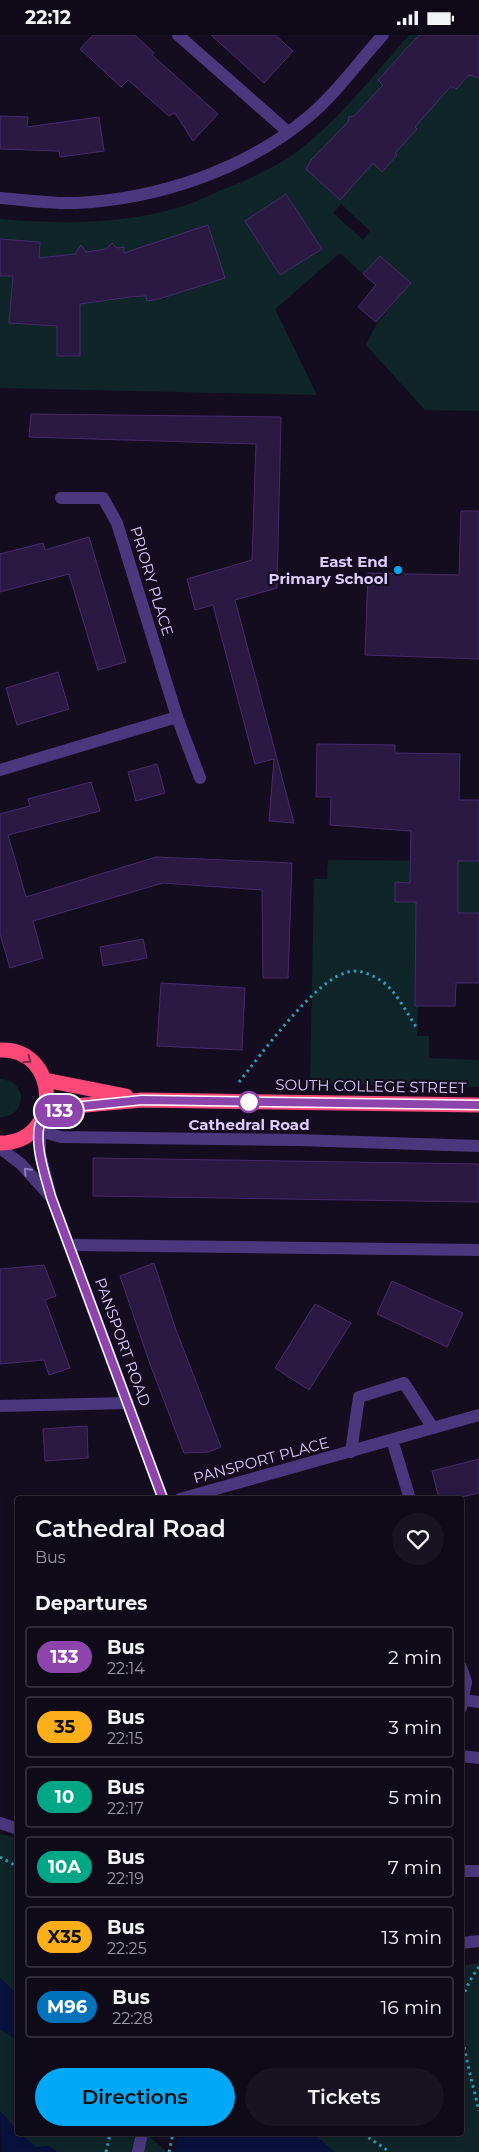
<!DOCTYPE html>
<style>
:root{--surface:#0f0a18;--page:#181321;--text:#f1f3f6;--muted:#9b9aa2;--line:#2f2b37;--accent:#01a8f6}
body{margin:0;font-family:Montserrat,sans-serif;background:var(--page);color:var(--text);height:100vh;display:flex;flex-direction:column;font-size:19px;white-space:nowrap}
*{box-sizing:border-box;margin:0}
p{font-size:16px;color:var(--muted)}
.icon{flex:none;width:28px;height:28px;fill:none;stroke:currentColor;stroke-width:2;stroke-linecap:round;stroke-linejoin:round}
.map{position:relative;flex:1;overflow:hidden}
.drawer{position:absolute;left:15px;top:1461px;width:449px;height:640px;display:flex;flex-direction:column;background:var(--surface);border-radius:5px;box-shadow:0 2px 12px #0003,0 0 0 1px var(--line)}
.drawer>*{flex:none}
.badge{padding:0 10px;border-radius:16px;font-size:18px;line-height:32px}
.map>.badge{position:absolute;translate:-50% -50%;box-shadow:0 0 0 2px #fff}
h2{padding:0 20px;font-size:19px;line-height:45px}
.round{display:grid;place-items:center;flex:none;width:52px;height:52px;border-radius:26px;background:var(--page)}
.head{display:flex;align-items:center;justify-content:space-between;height:85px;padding:0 20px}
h1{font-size:24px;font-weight:600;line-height:38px}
.cta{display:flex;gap:10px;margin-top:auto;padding:10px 20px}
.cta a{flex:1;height:58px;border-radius:30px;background:var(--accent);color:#111;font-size:20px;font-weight:600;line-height:58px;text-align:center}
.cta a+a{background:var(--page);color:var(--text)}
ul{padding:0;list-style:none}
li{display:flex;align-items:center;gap:15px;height:62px;margin:0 10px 8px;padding:0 10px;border:2px solid var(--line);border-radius:5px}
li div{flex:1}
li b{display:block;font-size:19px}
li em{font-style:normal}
li .badge{min-width:55px;font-weight:700;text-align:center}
.status{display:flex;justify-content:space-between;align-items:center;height:35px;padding:0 25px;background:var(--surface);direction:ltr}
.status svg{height:14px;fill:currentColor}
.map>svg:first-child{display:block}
.green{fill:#10252a;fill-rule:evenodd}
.water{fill:#09113d}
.pier{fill:#140d20}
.building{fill:#2a1941;stroke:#462b6d}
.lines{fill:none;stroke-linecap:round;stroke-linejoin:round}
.path{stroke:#2e9cb1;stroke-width:3;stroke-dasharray:2.5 4;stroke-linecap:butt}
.minor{stroke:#4a387f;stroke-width:12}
.highway{stroke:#fe4877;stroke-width:15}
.oneway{stroke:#7d2847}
.oneway2{stroke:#8c7bb9}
.line-casing{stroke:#fff;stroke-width:11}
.line{stroke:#8e44ad;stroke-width:8}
.poi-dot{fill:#01a8f6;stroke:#140d20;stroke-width:2}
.stop-dot{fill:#fff;stroke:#8e44ad;stroke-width:2.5}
.labels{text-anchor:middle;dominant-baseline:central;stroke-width:4.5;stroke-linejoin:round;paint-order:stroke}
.poi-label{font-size:15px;font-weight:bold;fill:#dcf;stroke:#140d20;text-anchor:end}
.street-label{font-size:15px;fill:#dcf;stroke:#140d20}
.stop-label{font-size:15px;font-weight:bold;fill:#dcf;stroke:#140d20}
</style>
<div class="status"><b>22:12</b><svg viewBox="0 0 49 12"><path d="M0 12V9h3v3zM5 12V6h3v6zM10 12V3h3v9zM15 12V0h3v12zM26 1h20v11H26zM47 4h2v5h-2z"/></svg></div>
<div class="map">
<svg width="479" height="2117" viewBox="0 0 479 2117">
<rect width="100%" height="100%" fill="#140d20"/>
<g class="green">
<path d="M409 0H419L417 2 479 41V376L425 375 366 310 377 288 411 248 380 221 363 239 340 218 275 274 317 360 0 353V241H13L9 288 28 270 0 204V184C61 189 121 190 180 172 197 167 213 158 229 152 256 141 286 127 308 108 346 76 377 36 409 0ZM413 7 469 39 456 54 437 37 403 68 378 45ZM358 76 363 80 380 104 397 120 382 137 356 113 368 134 361 142 352 135 332 157 306 133 324 110H327C338 98 348 87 358 76ZM287 159 321 214 280 240 245 186ZM341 169 370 196 363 205 333 178ZM114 210 117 213 123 212 126 234 160 214 167 263 147 266 146 261 130 263 128 251 114 264 90 268 88 256 73 258 68 220 75 219 77 215 84 214 86 217 106 214Z"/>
<path d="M328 825 479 826V878H458L416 852 415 970 418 971 417 1001H429V1023L479 1025V1052L310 1049 314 844H327Z"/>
<path d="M0 1044C11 1045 17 1049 21 1060 21 1073 14 1082 0 1082Z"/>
<path d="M0 1799 17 1803V1959L0 1943Z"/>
<path d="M479 1928V2117H334L314 2099H461V1931Z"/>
<path d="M0 1994 17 2005V2095L0 2076Z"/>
<path d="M21 2099H150L171 2117H57L49 2111 36 2113Z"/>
</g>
<g class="water">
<path d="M0 1943 17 1959V2005L0 1994Z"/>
<path d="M0 2076 17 2095 18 2099H21L36 2112 49 2111 57 2117H1Z"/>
<path d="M150 2099H314L334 2117H171Z"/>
</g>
<path class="pier" d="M147 2099H179L175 2117H167Z"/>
<g class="building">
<path d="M93 0H135L154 18 152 20 218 79 193 106 175 78 169 81 128 45 121 52 80 14Z"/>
<path d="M211 0H275L293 16 264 48Z"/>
<path d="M419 0H479V43L469 40 456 54 451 51 415 92 417 94 395 118 397 120 382 137 373 128 340 165 306 134 311 125 348 87 349 82 354 81 383 50 378 45Z"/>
<path d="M0 81 28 82 27 92 99 82 104 116 60 122 59 116 0 114Z"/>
<path d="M286 159 322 214 280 240 245 186Z"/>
<path d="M208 190 225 243 159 264 147 266 146 261 130 262 80 269V321H57V291L9 288 13 241H0V204L40 207 39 223 75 219 81 210 86 217 106 214 112 208 117 213 124 212V218Z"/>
<path d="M380 221 411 248 376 287 358 272 376 250 363 239Z"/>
<path d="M31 379 281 382 277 553 235 565 294 788 269 786 274 724 255 729 213 570 195 575 187 544 252 525 256 409 29 402Z"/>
<path d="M461 476H479V624L365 620 368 538 459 540Z"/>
<path d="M89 502 126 627 98 635 69 539 0 557V519L43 508 45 515Z"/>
<path d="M58 637 69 674 17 690 6 653Z"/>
<path d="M317 709 395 710V718L460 719 459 765H479V826H458V878H479V948H456L455 971H415L416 867H395V847L410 848 411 796 330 790 331 762H316Z"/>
<path d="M157 729 165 758 136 766 128 737Z"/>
<path d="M91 747 100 776 8 800 26 862 156 822 292 828 288 943H263L262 855 163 848 33 886 43 923 10 933 0 899V779L30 771 28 764Z"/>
<path d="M143 904 147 923 103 931 100 912Z"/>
<path d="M161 948 245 953 242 1015 157 1011Z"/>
<path d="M93 1123 479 1129V1167L93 1161Z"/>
<path d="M154 1228 175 1292 221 1412 209 1417 184 1418 150 1329 120 1241Z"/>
<path d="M44 1230 56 1261 45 1265 70 1333 49 1340 44 1325 0 1329V1234Z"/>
<path d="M392 1246 463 1278 447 1312 377 1279Z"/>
<path d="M315 1269 351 1288 309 1355 275 1333Z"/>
<path d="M87 1391 88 1423 45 1426 43 1394Z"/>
<path d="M479 1424V1458L453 1464H439L432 1436Z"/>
</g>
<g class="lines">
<g class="path">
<path d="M239 1047C261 1020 315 944 348 937 358 934 371 939 380 945 396 955 406 977 417 993"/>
<path d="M0 1822 18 1832"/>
<path d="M479 1932C471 1943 463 1956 462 1970 458 2002 472 2044 479 2076"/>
<path d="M363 2099 390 2117"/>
<path d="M106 2117 110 2099"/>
<path d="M169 2117 173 2099"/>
</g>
<g class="minor">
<path d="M178 0 288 97"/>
<path d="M0 163C25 165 51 169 76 168 158 164 245 135 308 82 334 61 360 25 383 0"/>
<path d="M177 682 200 743"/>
<path d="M0 735 177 682 117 488 103 463H61"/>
<path d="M40 1090V1119L51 1162 163 1464"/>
<path d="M39 1096 61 1102 298 1105 479 1111"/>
<path d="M0 1113 21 1129 49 1160"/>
<path d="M70 1210 479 1215"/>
<path d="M0 1371 128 1368"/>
<path d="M392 1405 410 1464"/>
<path d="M351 1417 359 1362 404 1348 433 1393"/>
<path d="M180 1464 479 1380"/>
<path d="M461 1632 466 1647 461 1673"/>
<path d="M463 1665 479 1667"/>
<path d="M461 1721 479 1723"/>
<path d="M0 1788 18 1794"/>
<path d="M461 1836H479"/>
<path d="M461 1908 479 1906"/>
<path d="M138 2117 142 2099"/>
</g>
<g class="highway">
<path d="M0 1015C60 1012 64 1108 0 1108"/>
<path d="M45 1045 126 1061"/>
<path d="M43 1081 74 1071 142 1065 479 1070"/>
</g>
</g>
<defs><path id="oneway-chevron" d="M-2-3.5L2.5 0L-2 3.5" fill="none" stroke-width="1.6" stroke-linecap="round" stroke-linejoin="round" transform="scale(1.25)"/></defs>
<use class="oneway" href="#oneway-chevron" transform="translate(28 1025) rotate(36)"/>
<use class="oneway2" href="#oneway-chevron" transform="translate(27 1136) rotate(-133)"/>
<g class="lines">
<defs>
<path id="line" d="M163 1464 51 1162C45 1140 31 1102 43 1081L74 1072 142 1065 479 1070"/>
</defs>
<use href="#line" class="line-casing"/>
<use href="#line" class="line"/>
</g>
<circle class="poi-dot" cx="398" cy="535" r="5"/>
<circle class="stop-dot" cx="249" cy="1067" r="10"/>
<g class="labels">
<g class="poi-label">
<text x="388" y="526">East End<tspan x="388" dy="17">Primary School</tspan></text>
</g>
<g class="street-label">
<text transform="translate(152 546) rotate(73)">PRIORY PLACE</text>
<text transform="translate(371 1051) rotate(1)">SOUTH COLLEGE STREET</text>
<text transform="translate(123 1307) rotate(70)">PANSPORT ROAD</text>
<text transform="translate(261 1425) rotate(-15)">PANSPORT PLACE</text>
</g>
<g class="stop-label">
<text x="249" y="1089">Cathedral Road</text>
</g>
</g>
</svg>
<b class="badge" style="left:59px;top:1076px;background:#8e44ad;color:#fff">133</b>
<section class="drawer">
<div class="head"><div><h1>Cathedral Road</h1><p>Bus</p></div><a class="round"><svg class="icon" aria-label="heart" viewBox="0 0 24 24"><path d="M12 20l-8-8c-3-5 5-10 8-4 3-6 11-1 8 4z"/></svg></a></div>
<h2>Departures</h2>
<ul>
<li><span class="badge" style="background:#8e44ad;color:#fff">133</span><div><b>Bus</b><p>22:14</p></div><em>2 min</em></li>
<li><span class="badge" style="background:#faae19;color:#111">35</span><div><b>Bus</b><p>22:15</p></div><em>3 min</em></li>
<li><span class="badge" style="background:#00a786;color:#fff">10</span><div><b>Bus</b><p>22:17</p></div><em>5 min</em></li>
<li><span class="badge" style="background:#00a786;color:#fff">10A</span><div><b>Bus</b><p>22:19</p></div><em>7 min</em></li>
<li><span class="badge" style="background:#faae19;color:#111">X35</span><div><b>Bus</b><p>22:25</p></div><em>13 min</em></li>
<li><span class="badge" style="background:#0072bc;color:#fff">M96</span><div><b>Bus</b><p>22:28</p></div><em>16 min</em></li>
</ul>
<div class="cta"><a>Directions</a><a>Tickets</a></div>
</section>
</div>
